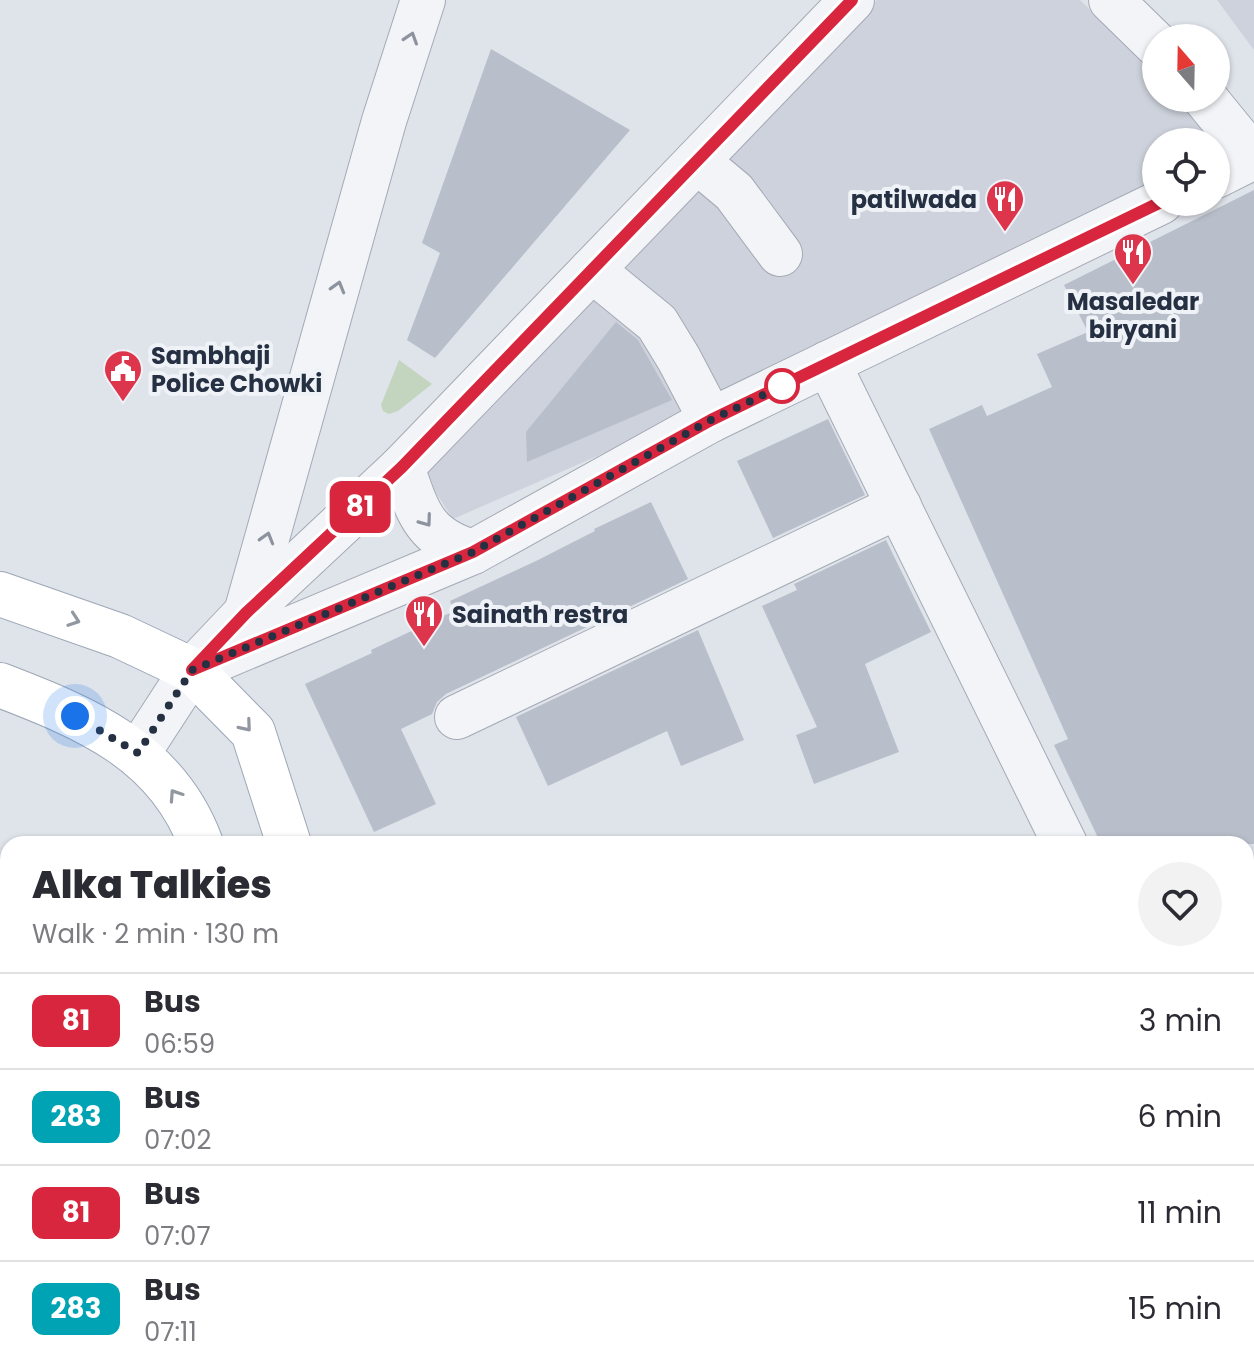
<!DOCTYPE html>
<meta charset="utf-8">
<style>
:root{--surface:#fff;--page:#f2f2f3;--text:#2b2b33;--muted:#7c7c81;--line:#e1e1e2}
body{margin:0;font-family:Poppins,sans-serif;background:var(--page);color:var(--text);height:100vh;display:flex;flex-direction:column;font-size:30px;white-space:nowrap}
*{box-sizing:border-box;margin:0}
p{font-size:26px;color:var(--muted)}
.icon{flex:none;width:44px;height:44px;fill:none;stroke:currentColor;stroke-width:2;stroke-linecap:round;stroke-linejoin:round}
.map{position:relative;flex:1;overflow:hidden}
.drawer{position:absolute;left:0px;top:836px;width:1254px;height:536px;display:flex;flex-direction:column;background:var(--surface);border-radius:24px 24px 0 0;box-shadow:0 2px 6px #0004}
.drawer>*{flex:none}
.badge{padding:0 16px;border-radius:12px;font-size:28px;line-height:52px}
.needle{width:52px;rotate:340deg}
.fabs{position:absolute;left:1142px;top:24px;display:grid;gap:16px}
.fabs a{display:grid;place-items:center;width:88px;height:88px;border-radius:50%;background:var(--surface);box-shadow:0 2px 6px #0004;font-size:40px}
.you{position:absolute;width:40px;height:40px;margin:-20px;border:6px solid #fff;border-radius:50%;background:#1a73e8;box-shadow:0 0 0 12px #1a73e833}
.map>.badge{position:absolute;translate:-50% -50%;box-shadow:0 0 0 4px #fff}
.round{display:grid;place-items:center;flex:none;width:84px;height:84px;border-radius:42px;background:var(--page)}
.head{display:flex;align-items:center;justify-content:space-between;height:136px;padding:0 32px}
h1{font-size:38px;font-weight:800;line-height:60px}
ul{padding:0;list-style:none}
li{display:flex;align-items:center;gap:24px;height:96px;padding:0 32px;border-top:2px solid var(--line)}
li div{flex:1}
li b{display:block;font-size:30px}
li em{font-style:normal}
li .badge{min-width:88px;font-weight:700;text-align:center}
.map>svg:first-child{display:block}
.built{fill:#cdd2dc}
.green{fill:#c4d5bf}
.building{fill:#b8bfca}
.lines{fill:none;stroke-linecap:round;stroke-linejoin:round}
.minor-casing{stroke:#a4aab5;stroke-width:46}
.major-casing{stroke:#9da7b7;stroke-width:46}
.minor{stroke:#f2f4f8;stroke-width:44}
.major{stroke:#fff;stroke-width:44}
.oneway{stroke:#8c929e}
.oneway2{stroke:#9298a1}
.line-casing{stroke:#fff;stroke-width:18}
.line{stroke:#d7263d;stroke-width:12}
.walk{stroke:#263043;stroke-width:8;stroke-dasharray:0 14.4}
.stop-dot{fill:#fff;stroke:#d7263d;stroke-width:4}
.labels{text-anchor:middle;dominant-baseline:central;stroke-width:8;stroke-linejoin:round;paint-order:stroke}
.poi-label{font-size:24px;font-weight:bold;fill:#263043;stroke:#eff2f7;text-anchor:start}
</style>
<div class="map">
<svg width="1254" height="1372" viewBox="0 0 1254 1372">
<rect width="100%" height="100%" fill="#dfe3ea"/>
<g class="built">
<path d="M877 0H1080L1156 74V98H1180L1234 151 1216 159V142H1156V186L760 385 453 519 417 464 715 159Z"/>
<path d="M1217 0H1254V50Z"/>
</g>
<path class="green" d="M399 360 432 384 398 411 389 414 383 411 381 405Z"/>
<g class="building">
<path d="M491 49 630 130 435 358 407 340 440 253 422 243Z"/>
<path d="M1254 190V844H1101L1054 745 1068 739 929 429 982 405 987 416 1052 387 1037 354 1088 332 1064 285Z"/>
<path d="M616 322 638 340 672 400 527 462 526 432Z"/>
<path d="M828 419 865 495 773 538 737 461Z"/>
<path d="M651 502 688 579 446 694 437 702 432 714 401 729 436 804 374 832 305 684 372 653 371 650 454 611 450 601 536 561 595 531 594 529Z"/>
<path d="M886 540 931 632 865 664 899 752 814 784 796 735 817 727 762 606 797 590 794 584Z"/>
<path d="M698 630 744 740 681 766 667 731 548 786 516 717Z"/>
</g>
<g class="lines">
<defs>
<g id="minor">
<path d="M1111 0 1156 44"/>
<path d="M1205 98 1254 158"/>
<path d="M697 161 734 192 780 254"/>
<path d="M1216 176 1254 157"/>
<path d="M592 270 657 323 679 359 711 420"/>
<path d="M828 363 1065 844"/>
<path d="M402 467C418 513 424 538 473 552"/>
<path d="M246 613 384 121 423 0"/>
<path d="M192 670 473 552 711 420 1161 202"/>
<path d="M457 717 899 506"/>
<path d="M138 753 192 670 246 613 402 467 852 0"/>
<path d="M0 1058 8 1056"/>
<path d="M0 1279 8 1280"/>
<path d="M1246 1336 1254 1332"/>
<path d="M745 1372 746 1364"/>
<path d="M1177 1372 1193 1364"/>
</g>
<g id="major">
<path d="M0 594 120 636 192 670 253 732 289 844"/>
<path d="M0 685C86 718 167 751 201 844"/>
<path d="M1246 1282 1254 1283"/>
<path d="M215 1372 218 1364"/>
<path d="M281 1372 284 1364"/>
</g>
</defs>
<use href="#minor" class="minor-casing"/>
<use href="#major" class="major-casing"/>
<use href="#minor" class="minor"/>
<use href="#major" class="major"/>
</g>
<defs><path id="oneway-chevron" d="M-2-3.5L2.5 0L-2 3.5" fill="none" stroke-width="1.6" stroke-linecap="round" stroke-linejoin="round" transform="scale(2)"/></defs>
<g class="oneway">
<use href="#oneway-chevron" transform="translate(411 38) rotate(-72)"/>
<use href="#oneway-chevron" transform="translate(338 287) rotate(-74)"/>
<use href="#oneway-chevron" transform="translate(426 521) rotate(54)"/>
<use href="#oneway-chevron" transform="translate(267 538) rotate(-74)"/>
</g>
<g class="oneway2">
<use href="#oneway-chevron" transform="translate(74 620) rotate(19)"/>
<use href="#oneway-chevron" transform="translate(246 726) rotate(50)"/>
<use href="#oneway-chevron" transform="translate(175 795) rotate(-124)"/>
</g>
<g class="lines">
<defs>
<path id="line" d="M852 0 402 467 246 613 192 670 473 552 711 420 1161 202"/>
</defs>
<use href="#line" class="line-casing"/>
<use href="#line" class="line"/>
<path class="walk" d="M75 716 138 753 192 670 473 552 711 420 782 386"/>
</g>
<defs>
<symbol id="restaurant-pin" viewBox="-11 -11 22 30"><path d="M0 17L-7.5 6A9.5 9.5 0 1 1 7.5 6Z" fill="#dd354b" stroke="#eff2f7"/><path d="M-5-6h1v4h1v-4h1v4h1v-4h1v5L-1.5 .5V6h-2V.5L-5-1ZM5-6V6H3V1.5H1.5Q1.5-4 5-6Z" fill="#fff"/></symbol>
<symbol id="civic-pin" viewBox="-11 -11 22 30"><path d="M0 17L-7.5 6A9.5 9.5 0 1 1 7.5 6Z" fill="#dd354b" stroke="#eff2f7"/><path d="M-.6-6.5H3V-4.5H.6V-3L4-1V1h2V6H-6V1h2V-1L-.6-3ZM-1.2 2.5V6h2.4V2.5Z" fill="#fff"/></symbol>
</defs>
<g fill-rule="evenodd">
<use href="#restaurant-pin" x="983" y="177" width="44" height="60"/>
<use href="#restaurant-pin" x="1111" y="230" width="44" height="60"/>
<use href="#civic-pin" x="101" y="347" width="44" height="60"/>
<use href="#restaurant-pin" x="402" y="592" width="44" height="60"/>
</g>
<circle class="stop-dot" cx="782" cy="386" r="16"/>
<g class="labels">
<g class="poi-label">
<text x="977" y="199" text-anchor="end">patilwada</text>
<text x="1133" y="301" text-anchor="middle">Masaledar<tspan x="1133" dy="28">biryani</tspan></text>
<text x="151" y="355">Sambhaji<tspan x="151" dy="28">Police Chowki</tspan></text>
<text x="452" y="614">Sainath restra</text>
</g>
</g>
</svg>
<div class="fabs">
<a><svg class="needle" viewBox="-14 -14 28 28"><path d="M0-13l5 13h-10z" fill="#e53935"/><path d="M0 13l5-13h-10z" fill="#7c7c81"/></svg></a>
<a><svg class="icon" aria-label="locate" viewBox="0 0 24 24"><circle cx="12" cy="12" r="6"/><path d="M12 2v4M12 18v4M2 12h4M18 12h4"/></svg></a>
</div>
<div class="you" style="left:75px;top:716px"></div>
<b class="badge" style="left:360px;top:507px;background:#d7263d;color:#fff">81</b>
<section class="drawer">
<div class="head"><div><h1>Alka Talkies</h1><p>Walk · 2 min · 130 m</p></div><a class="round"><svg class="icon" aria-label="heart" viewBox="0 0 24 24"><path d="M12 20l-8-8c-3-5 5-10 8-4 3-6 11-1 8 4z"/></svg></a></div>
<ul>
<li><span class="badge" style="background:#d7263d;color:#fff">81</span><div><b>Bus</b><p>06:59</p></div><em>3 min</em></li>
<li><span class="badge" style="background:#00a3b4;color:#fff">283</span><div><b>Bus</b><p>07:02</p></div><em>6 min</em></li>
<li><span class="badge" style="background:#d7263d;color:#fff">81</span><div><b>Bus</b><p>07:07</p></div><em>11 min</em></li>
<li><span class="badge" style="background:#00a3b4;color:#fff">283</span><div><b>Bus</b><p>07:11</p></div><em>15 min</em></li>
</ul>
</section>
</div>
